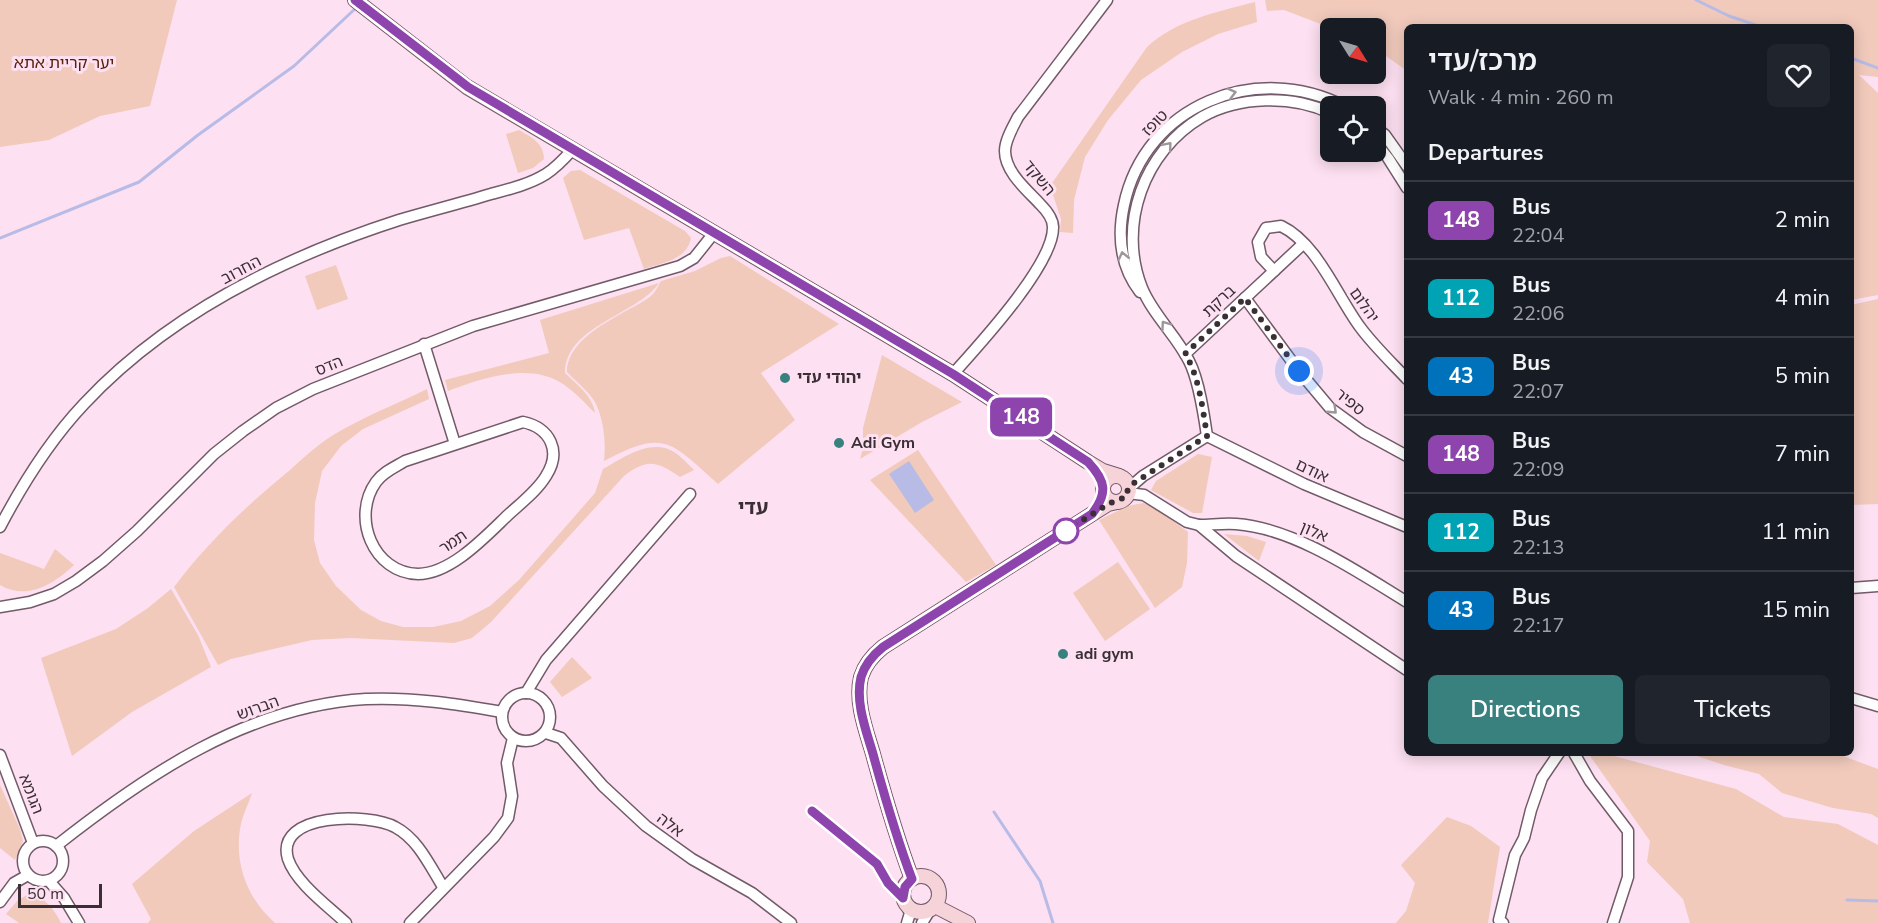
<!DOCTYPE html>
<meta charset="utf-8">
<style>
:root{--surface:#171b24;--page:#20242c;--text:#f1f3f6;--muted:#9ea1a6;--line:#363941;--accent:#39817e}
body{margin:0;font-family:"Nunito Sans","Noto Sans Hebrew",sans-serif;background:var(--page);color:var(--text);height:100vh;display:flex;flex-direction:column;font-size:22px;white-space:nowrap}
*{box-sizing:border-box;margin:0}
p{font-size:20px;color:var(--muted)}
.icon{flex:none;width:33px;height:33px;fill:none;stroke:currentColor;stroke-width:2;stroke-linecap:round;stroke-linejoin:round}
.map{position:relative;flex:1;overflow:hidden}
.panel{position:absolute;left:1404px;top:24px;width:450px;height:732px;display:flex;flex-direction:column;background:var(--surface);border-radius:9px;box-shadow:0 3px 15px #0003}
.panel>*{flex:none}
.badge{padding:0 12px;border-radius:9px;font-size:21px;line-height:39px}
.needle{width:39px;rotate:127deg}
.buttons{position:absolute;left:1320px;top:18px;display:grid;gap:12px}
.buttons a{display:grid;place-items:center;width:66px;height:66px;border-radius:9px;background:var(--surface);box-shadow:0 3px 15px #0003;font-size:30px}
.scale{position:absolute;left:18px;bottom:15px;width:84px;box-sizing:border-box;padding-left:6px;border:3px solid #3b2f36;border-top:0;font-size:16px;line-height:21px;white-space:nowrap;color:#3b2f36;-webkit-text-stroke:4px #fde0f1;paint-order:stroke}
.you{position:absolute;width:30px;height:30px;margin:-15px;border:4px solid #fff;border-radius:50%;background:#1a73e8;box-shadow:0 0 0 9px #1a73e833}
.map>.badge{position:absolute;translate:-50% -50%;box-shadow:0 0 0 3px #fff}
h2{padding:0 24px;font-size:22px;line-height:54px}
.round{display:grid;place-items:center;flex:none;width:63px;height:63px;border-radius:9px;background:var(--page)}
.summary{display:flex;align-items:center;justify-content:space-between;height:102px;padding:0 24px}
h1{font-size:28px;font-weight:600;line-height:45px}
.cta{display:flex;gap:12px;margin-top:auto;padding:12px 24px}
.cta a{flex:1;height:69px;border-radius:9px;background:var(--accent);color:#fff;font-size:24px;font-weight:600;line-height:69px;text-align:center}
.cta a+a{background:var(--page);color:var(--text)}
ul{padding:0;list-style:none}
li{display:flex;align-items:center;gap:18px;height:78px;padding:0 24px;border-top:2px solid var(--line)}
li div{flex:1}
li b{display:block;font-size:22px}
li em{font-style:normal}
li .badge{min-width:66px;font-weight:700;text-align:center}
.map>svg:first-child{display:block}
.green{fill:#f1cabc}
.water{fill:#b8bbe6}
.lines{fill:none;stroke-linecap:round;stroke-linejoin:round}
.stream{stroke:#b8bbe6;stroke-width:3}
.street-casing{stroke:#735a69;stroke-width:13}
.secondary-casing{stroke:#735a69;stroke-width:16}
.street{stroke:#fff;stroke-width:10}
.secondary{stroke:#f5d3d9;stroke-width:14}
.oneway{stroke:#9d979a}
.line-casing{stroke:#fff;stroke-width:14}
.line{stroke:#8e44ad;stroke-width:9}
.walk{stroke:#3b2f36;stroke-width:6;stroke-dasharray:0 10.8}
.poi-dot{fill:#39817e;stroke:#fde0f1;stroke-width:2}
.stop-dot{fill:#fff;stroke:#8e44ad;stroke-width:3}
.labels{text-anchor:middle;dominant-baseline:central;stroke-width:6;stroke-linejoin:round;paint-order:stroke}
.park-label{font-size:16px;fill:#582007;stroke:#fde0f1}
.street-label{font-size:16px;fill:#3b2f36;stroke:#fde0f1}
.poi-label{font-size:16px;font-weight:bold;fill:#3b2f36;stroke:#fde0f1;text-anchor:start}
.quarter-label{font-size:20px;font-weight:bold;fill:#3b2f36;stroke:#fde0f1}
</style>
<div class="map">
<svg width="1878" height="923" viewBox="0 0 1878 923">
<rect width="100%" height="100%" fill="#fde0f1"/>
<g class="green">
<path d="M0 0H177L150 106 100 116 49 140 0 147Z"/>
<path d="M1265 0H1878V77L1859 75 1878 93V295L1851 300V27H1407V71L1376 49V28H1331L1284 10 1267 11Z"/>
<path d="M1255 2 1257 22 1218 34 1182 52 1141 80 1108 120 1085 157 1074 200 1073 233 1060 232 1061 219 1050 186 1147 47C1176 20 1217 12 1255 2Z"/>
<path d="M519 130C531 137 544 143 544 159L533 168 518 173 506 134Z"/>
<path d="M580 170 685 231 691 238C687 260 662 263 644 269L629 228 584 240 563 178 571 171Z"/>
<path d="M730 256 839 324 761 373 795 420 718 484C671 442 665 428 604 461 606 443 604 421 596 404 590 392 576 382 567 372 567 336 622 315 647 299 654 295 657 288 661 281L695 271 721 258Z"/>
<path d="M336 265 348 299 317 310 305 276Z"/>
<path d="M659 283C637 315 565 326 565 373 576 384 593 396 595 413 585 403 575 392 563 384 529 362 483 378 448 391L445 380 549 353 540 320Z"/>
<path d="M1878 299V504L1851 505V305Z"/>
<path d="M882 355 962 402 922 422 860 459 863 449V428Z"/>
<path d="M427 389 429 399 363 429 341 446 322 471 315 503 314 540 320 563 336 586 361 610 381 621 403 627H433L461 621 490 606 519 580 595 493 603 469C621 459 646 441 668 449 677 452 687 463 694 470L680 477C657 461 647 458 624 476L491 622 472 638 454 643 350 638 312 640 231 659 218 665 174 587C207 543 247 505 290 470 305 456 322 441 340 431 368 415 399 403 427 389Z"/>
<path d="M918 450 996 565 966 582 870 480Z"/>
<path d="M1198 454 1212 457 1202 513H1193L1151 490 1156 481Z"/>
<path d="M1143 503 1154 507 1188 532 1187 563 1182 587 1155 608 1099 520 1128 506Z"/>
<path d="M1224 534 1247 536 1266 542 1259 561Z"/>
<path d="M55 549 74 565C54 584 27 601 0 585V553L44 569Z"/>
<path d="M1118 562 1150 609 1105 641 1073 593Z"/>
<path d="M171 589 198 635 211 667 132 712 72 756 41 658 116 629 148 608Z"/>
<path d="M572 657 592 678 562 697 550 682Z"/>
<path d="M1588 753H1603L1736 789 1784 817 1838 824 1878 845V923H1690L1683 899 1647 862 1650 841Z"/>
<path d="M1688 753H1835L1878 769V818L1871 814 1833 808 1782 793 1759 774 1724 765Z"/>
<path d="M0 785 20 829 23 841 15 860 0 848Z"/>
<path d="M252 793C249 803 243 814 241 824 233 861 247 899 275 923H148L151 919 132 884 194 831Z"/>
<path d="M1447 817 1471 826 1500 847 1488 923H1396L1406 911 1415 883 1401 865Z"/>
<path d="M29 894C45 897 54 909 61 923H19L6 914 18 900Z"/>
</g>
<path class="water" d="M909 461 934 500 915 513 889 474Z"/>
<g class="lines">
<g class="stream">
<path d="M1696 0 1729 16 1762 27"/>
<path d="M1851 58 1878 68"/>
<path d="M0 238 139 182 198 135 294 66 357 7"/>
<path d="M994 812 1040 881 1053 923"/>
<path d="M1847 900 1878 901"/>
</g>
<defs>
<g id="street">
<path d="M1376 128 1385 135 1407 166"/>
<path d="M1376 143 1388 158 1407 188"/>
<path d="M1274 271 1261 257 1258 242 1266 228 1281 226C1317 243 1337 296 1360 327 1374 346 1391 362 1407 379"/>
<path d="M1140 292C1120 266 1117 237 1124 205 1145 105 1256 61 1344 106"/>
<path d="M1245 298 1299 371 1330 408 1363 432 1407 456"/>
<path d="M424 344 455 444"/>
<path d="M1185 354 1303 244"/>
<path d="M953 374C979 345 1054 264 1053 227 1053 219 1046 210 1040 204 1027 190 1005 172 1005 151 1005 140 1013 127 1018 117L1107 0"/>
<path d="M523 422C550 428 562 451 546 476 537 491 521 503 508 515 486 536 451 574 418 574 373 573 351 517 376 482 383 472 395 467 405 461Z"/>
<path d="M1207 436C1204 415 1199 380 1189 361 1176 335 1153 315 1142 288 1117 225 1144 151 1202 117 1239 96 1292 95 1330 113"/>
<path d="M1207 436 1304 484 1407 527"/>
<path d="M1128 489 1143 476 1207 436"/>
<path d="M1128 493 1144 495 1187 522 1199 525 1236 556 1407 670"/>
<path d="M1199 525C1211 525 1223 523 1236 524 1294 528 1358 572 1407 602"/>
<path d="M0 527C23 483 50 440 84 404 168 314 284 257 399 220 430 211 461 203 491 194 510 189 530 184 546 174 557 167 565 158 573 149"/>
<path d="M1851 588 1878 586"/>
<path d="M0 607 30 602 54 594 76 581 103 561 137 531 214 454 243 431 276 408 313 389 473 326 680 266 694 258 714 233"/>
<circle cx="526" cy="717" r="24"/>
<path d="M526 693 546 660 690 494"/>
<path d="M1851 698 1878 706"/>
<path d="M546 733 561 738 603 786 646 826 692 859 752 893 791 923"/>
<path d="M1574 753 1590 781 1628 831V877L1613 923"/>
<path d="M0 755 33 843"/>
<path d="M812 811 877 864 888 883 903 898"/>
<circle cx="43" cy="861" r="20"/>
<path d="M56 846C146 775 247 706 366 699 412 697 457 704 502 712"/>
<path d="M49 881 64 898 79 923"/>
<path d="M0 902 14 883 28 875"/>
<path d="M346 923C328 906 296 883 288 859 274 812 370 813 395 827 418 839 430 866 443 887"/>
<path d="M410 923 494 837 508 818 512 796 507 763 513 738"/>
<path d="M907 923 910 913 907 906"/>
<path d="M922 923 930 910"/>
<path d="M1503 923 1499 920 1515 855 1524 838 1531 810 1542 778 1559 753"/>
</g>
<g id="secondary">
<path d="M355 0 467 87 953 374 1088 462 1103 471 1119 476"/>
<circle cx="1116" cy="489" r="13"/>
<circle cx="921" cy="894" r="18"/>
<path d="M912 879C896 836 885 798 873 754 866 730 855 702 861 677 865 664 873 655 883 647L1092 514 1108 504 1117 502"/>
<path d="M935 906 968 923"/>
</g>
</defs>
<use href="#street" class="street-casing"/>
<use href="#secondary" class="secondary-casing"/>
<use href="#street" class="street"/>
<use href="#secondary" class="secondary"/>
</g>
<defs><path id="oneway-chevron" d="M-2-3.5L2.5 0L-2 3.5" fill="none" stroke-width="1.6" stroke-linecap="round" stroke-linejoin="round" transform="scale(1.5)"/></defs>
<g class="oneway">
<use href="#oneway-chevron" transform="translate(1232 93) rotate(-14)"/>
<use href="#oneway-chevron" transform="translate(1168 146) rotate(-50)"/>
<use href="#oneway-chevron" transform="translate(1123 256) rotate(-103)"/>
<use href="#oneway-chevron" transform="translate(1165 325) rotate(-125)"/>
<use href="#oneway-chevron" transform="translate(1333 410) rotate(43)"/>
</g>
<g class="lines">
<defs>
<path id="line" d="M355 0 468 87 953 374 1088 462C1106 481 1108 493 1092 514L883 647C873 655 865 664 861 677 855 702 866 730 873 754 885 798 896 837 912 879L905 887 903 898 888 883 877 864 812 811"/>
</defs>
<use href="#line" class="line-casing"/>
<use href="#line" class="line"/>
<path class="walk" d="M1066 531 1108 504 1126 497 1128 489 1134 483 1207 436C1203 411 1199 375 1185 354L1245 298 1299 371"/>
</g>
<g class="poi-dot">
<circle cx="785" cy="378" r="6"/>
<circle cx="839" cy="443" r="6"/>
<circle cx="1063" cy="654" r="6"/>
</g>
<circle class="stop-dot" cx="1066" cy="531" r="12"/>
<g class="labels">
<g class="park-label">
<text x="64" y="63">יער קריית אתא</text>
</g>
<g class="street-label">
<text transform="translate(1155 123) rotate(-46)">טופז</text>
<text transform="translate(1039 178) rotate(51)">השקד</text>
<text transform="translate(241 270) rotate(-28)">החרוב</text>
<text transform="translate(1219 301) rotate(-43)">ברקת</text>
<text transform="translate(1364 305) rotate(55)">יהלום</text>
<text transform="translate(329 366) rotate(-22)">הדס</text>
<text transform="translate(1350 402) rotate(39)">ספיר</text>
<text transform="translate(1312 471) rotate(25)">אודם</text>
<text transform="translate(1314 532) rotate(23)">אלון</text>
<text transform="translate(453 542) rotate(-34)">תמר</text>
<text transform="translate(258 708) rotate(-20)">הברוש</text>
<text transform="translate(31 794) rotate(69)">הגומא</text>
<text transform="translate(670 825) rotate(37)">אלה</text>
</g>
<g class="poi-label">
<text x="797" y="378">יהודי עדי</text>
<text x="851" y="443">Adi Gym</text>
<text x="1075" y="654">adi gym</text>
</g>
<g class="quarter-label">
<text x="753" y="507">עדי</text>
</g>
</g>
</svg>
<div class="buttons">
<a><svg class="needle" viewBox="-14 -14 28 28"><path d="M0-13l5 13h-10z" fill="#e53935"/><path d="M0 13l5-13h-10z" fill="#9ea1a6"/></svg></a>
<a><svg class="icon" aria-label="locate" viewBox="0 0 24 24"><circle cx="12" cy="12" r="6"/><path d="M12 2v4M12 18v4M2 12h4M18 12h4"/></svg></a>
</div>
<div class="scale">50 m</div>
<div class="you" style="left:1299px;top:371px"></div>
<b class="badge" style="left:1021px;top:417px;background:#8e44ad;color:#fff">148</b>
<section class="panel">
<div class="summary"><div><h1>מרכז/עדי</h1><p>Walk · 4 min · 260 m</p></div><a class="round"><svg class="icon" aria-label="heart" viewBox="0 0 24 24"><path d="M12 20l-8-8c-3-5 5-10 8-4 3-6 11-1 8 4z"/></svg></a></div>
<h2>Departures</h2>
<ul>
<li><span class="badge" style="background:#8e44ad;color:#fff">148</span><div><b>Bus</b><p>22:04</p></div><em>2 min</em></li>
<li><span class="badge" style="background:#00a3b4;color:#fff">112</span><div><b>Bus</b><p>22:06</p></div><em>4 min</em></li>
<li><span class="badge" style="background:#0072bc;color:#fff">43</span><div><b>Bus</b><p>22:07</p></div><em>5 min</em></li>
<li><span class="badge" style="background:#8e44ad;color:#fff">148</span><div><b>Bus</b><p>22:09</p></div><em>7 min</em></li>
<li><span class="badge" style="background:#00a3b4;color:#fff">112</span><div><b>Bus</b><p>22:13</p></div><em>11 min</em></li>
<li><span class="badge" style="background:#0072bc;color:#fff">43</span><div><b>Bus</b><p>22:17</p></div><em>15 min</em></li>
</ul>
<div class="cta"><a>Directions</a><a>Tickets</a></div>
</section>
</div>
